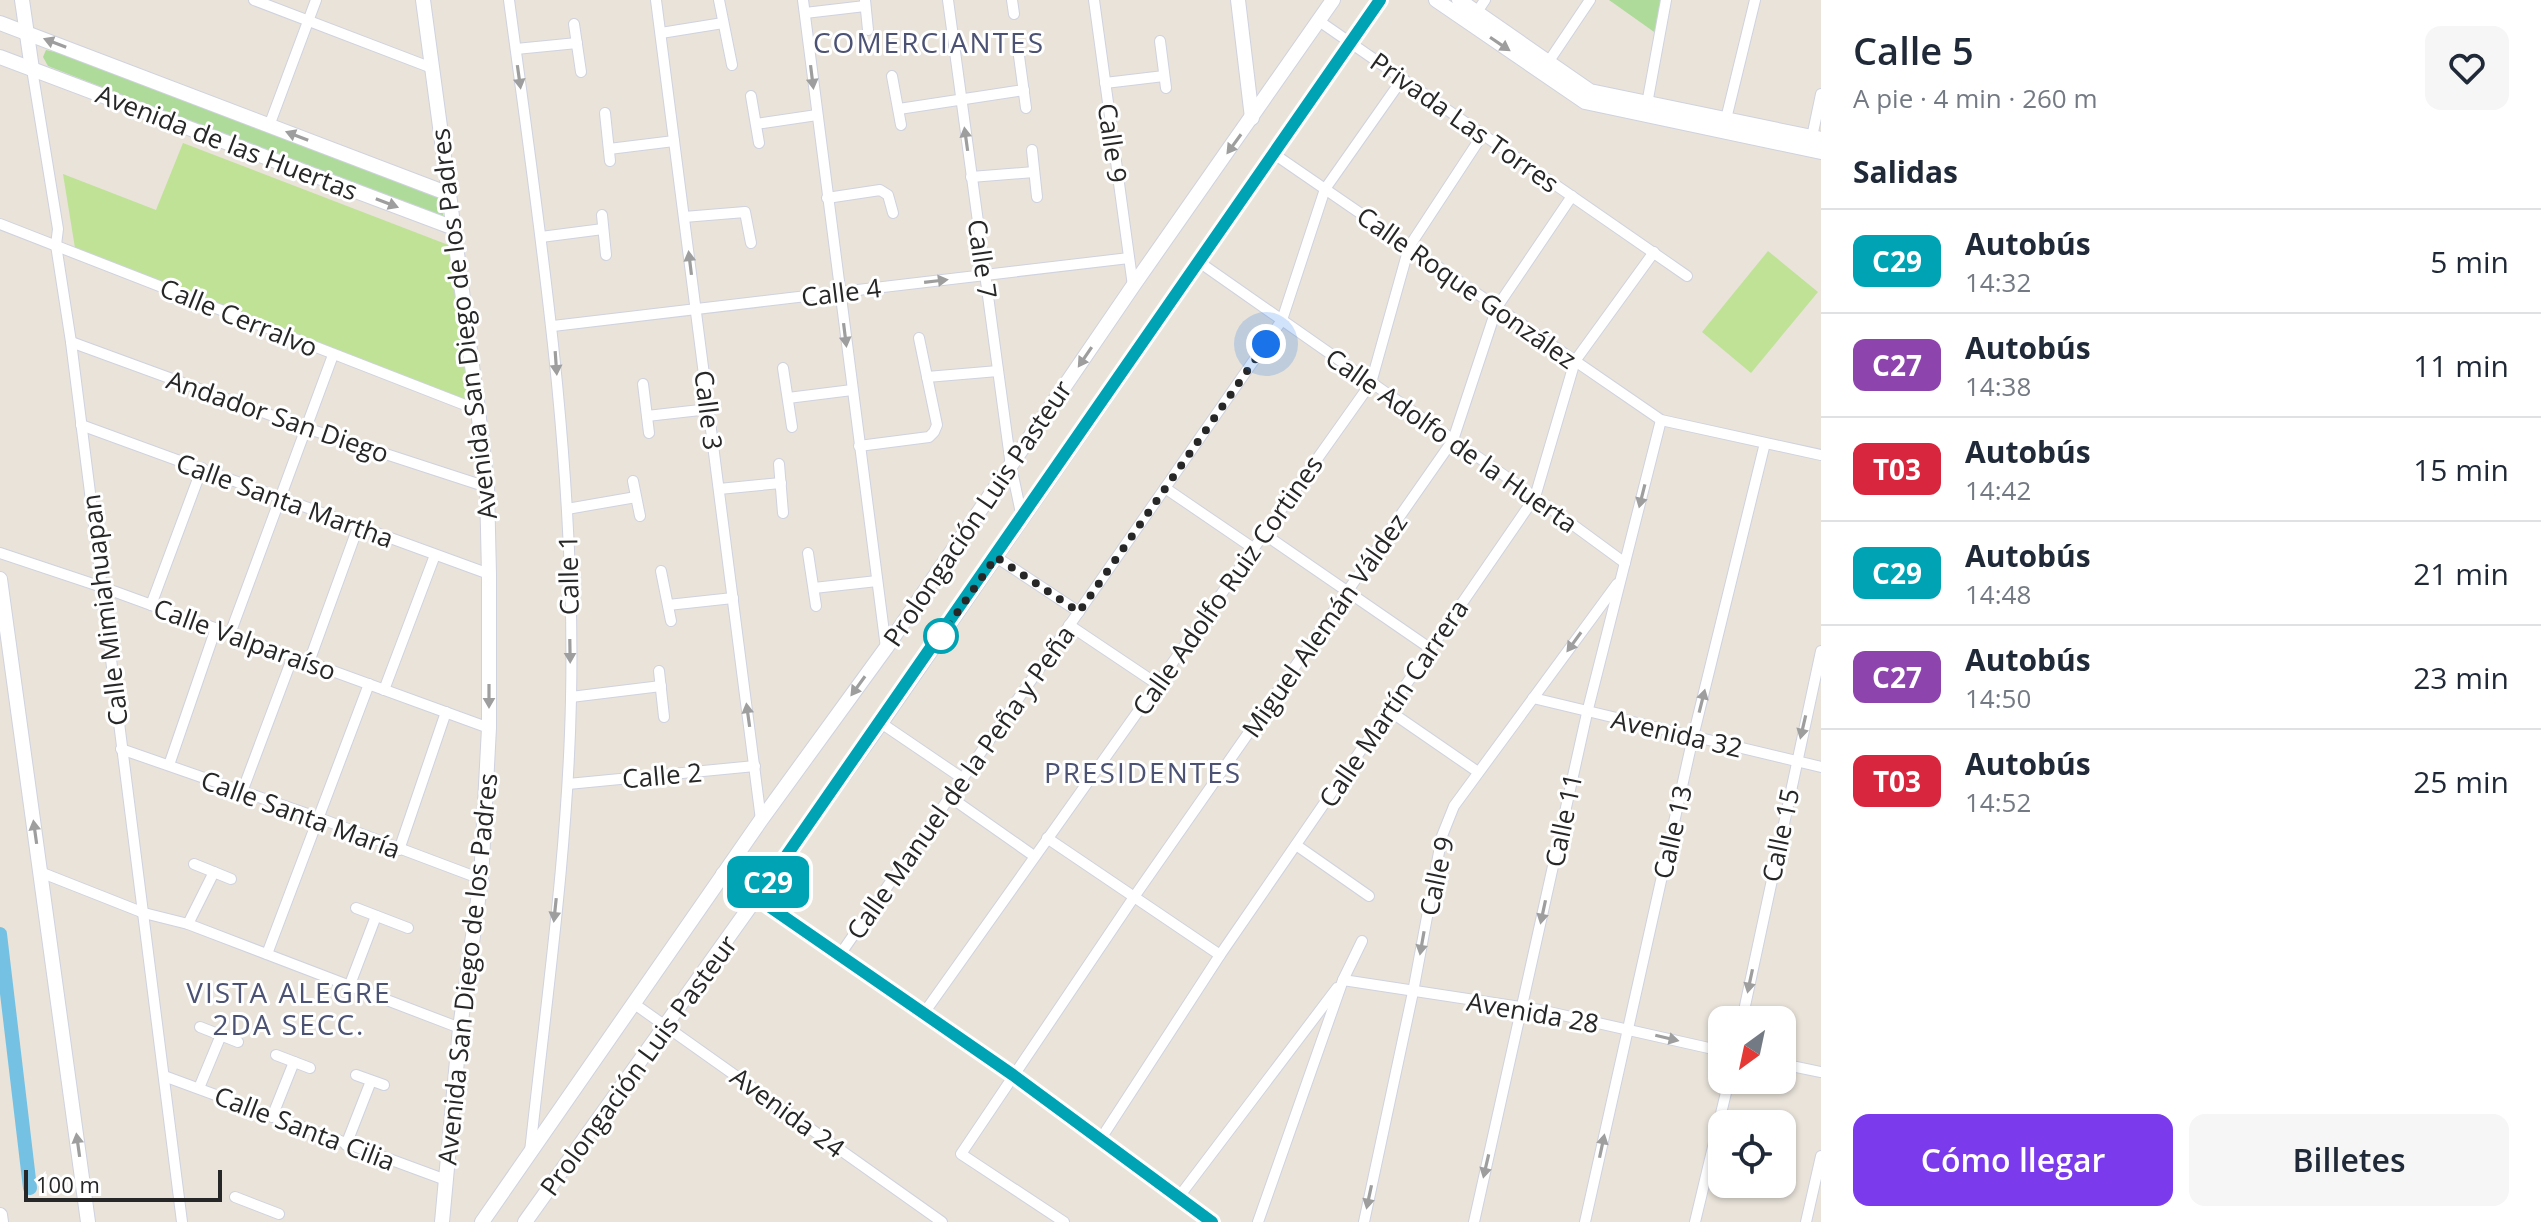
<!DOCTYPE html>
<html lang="es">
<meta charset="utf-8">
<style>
:root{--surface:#fff;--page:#f6f6f7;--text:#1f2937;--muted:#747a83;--line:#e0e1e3;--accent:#7c3aed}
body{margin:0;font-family:"Open Sans",sans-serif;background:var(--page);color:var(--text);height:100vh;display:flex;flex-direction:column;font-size:30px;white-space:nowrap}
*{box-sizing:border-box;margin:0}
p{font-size:26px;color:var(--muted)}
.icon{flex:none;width:44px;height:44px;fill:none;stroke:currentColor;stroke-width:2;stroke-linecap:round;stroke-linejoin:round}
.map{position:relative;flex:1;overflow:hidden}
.details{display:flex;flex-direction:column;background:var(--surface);width:720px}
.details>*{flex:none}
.badge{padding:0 16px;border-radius:12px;font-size:28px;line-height:52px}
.needle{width:52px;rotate:213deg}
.fabs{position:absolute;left:1708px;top:1006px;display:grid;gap:16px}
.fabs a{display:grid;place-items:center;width:88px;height:88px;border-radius:16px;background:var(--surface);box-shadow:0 2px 6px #0004;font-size:40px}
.scale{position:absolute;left:24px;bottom:20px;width:198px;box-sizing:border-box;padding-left:8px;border:4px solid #272727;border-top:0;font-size:22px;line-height:28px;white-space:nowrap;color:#272727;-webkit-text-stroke:6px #fff;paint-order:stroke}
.you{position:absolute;width:40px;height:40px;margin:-20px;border:6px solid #fff;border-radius:50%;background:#1a73e8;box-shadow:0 0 0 12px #1a73e833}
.map>.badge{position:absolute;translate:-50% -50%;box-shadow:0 0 0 4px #fff}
h2{padding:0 32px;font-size:30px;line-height:72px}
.round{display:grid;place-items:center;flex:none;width:84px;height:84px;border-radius:16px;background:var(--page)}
.head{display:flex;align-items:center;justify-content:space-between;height:136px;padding:0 32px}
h1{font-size:38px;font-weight:600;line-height:60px}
.action{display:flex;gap:16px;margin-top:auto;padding:16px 32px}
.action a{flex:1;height:92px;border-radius:16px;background:var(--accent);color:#fff;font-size:32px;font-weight:600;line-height:92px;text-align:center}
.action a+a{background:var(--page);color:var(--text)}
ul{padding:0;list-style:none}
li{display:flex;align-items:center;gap:24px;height:104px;padding:0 32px;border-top:2px solid var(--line)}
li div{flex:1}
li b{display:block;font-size:30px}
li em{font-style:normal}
li .badge{min-width:88px;font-weight:700;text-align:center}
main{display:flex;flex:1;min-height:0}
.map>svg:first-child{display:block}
.green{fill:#aedb9a}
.pitch{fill:#bfe297}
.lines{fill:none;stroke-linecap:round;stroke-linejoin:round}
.canal{stroke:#75c1e3;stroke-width:14}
.street-casing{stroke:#cfd2df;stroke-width:12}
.secondary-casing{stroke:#cfd2df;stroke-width:16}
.street{stroke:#fff;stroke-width:10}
.secondary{stroke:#fff;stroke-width:14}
.oneway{fill:#9e9e9e}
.line-casing{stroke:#fff;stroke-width:18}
.line{stroke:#00a3b4;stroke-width:12}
.walk{stroke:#272727;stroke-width:8;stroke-dasharray:0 14.4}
.stop-dot{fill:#fff;stroke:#00a3b4;stroke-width:4}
.labels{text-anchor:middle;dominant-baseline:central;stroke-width:6;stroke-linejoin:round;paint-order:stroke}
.street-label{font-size:26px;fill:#272727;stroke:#fff}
.neighbourhood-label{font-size:28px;letter-spacing:2px;fill:#4c5273;stroke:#fff}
</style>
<main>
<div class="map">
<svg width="1821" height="1222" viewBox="0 0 1821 1222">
<rect width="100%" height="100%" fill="#e9e3da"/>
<g class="green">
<path d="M1609 0H1663L1657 34Z"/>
<path d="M46 50 73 56 438 195 444 218 440 220 48 66 43 57Z"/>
</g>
<g class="pitch">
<path d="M183 143 451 246 471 402 75 248 63 174 156 210Z"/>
<path d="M1768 251 1818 292 1751 373 1702 332Z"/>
</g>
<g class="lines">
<path class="canal" d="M0 934 30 1188"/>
<defs>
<g id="street">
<path d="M254 0 432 68"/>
<path d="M509 0C540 232 576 465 571 699 568 850 546 1002 530 1152"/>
<path d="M656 0 761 820"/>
<path d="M719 0 732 65"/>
<path d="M803 0 886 648"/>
<path d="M865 0 868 30"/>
<path d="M948 0 1011 466 1022 518"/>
<path d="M1012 0 1014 14"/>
<path d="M1094 0 1133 286"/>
<path d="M1477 12 1485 0"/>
<path d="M805 13 865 6"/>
<path d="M1319 21 1687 276"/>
<path d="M574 24 581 72"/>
<path d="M661 33 723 23"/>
<path d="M1160 41 1166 88"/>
<path d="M516 49 577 43"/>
<path d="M1019 56 1026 108"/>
<path d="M1549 61 1590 0"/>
<path d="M32 69 58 229 56 245 71 342 182 1222"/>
<path d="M892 76 901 125"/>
<path d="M1105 83 1164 76"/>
<path d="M751 96 759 143"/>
<path d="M1647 104 1666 0"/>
<path d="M899 109 1024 90"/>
<path d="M605 113 610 161"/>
<path d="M1726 119 1755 0"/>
<path d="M756 124 817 115"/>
<path d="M269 126 316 0"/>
<path d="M1812 137 1821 94"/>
<path d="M609 149 674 141"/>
<path d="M1032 150 1037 197"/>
<path d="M1274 154 1661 420 1821 455"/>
<path d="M971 177 1034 172"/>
<path d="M827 198 880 190 888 195 893 213"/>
<path d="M602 215 606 255"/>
<path d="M684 217 745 212 751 243"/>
<path d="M0 224 478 410"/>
<path d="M541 237 603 229"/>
<path d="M1199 262 1535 497 1625 563"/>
<path d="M553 326 1129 258"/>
<path d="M71 342 306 428 487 487"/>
<path d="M783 368 792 427"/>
<path d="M927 377 998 371"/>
<path d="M643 384 649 433"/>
<path d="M788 398 852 390"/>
<path d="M647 416 709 409"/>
<path d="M81 425 489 574"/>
<path d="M859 446 929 437 934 432 937 425 919 338"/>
<path d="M779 464 783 513"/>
<path d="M633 481 640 516"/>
<path d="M1165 488 1253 548"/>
<path d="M719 489 781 483"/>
<path d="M567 509 636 497"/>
<path d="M1264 534 1431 649"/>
<path d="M0 553 102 587 489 728"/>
<path d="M808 553 816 606"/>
<path d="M996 557 1079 612"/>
<path d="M661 571 671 621"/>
<path d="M814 588 877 581"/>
<path d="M151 605 202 468"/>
<path d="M668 605 733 598"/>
<path d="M1069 625 1157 684"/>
<path d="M230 634 333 355"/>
<path d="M309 662 358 527"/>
<path d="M659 671 664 717"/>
<path d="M384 690 435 555"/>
<path d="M571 697 661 686"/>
<path d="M1533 698 1821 767"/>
<path d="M1388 710 1478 772"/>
<path d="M881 723 962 778"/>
<path d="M121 749 319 818 481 879"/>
<path d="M169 765 216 628"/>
<path d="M568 784 755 766"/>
<path d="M242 792 293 656"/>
<path d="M950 797 1034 856"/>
<path d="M1047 838 1220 955"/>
<path d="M1296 845 1369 896"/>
<path d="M399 850 446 712"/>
<path d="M194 864 231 879"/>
<path d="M40 872 144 913 188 924 460 1028"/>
<path d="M356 908 408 928"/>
<path d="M188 924 214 872"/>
<path d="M267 954 369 684"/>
<path d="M839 956 1282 320 1325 189 1403 78"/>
<path d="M1343 980 1540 1010 1722 1051"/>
<path d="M349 987 376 916"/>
<path d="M633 1003 942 1222"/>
<path d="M924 1013 1371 383 1409 247 1483 134"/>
<path d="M1742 1020 1821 651"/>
<path d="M200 1027 238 1042"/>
<path d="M276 1055 310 1068"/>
<path d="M1782 1064 1821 1072"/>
<path d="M356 1075 384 1085"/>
<path d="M164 1076 446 1180"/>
<path d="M199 1088 221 1035"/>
<path d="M272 1117 294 1062"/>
<path d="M1100 1140 1220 955 1535 497 1575 361 1654 252"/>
<path d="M346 1145 371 1081"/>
<path d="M235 1197 279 1214"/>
<path d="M1178 1198 1337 988"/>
<path d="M1064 1222 961 1154 1134 897 1453 440 1497 307 1572 196"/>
<path d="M1258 1222 1343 980 1362 941"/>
<path d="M1364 1222 1413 992 1442 836 1454 806 1617 584"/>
<path d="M1474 1222 1587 713 1661 420"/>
<path d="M1585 1222 1693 737 1765 443"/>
<path d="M1695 1222 1729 1080"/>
<path d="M1806 1222 1821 1156"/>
</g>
<g id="secondary">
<path d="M22 0 32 69"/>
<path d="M423 0 478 410 487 487 489 574V728L481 879 460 1028 442 1222"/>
<path d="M1238 0 1252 118"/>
<path d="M1436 0 1585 102 1821 152"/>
<path d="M1459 0 1590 91 1821 139"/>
<path d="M0 23 449 194"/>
<path d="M0 57 454 228"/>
<path d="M0 579 88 1222"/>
<path d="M723 874 1013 1075 1212 1222"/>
<path d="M0 1215 1 1222"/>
<path d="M482 1222 761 820 886 648 1133 286 1333 0"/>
<path d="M525 1222 881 723 1380 0"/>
</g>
</defs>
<use href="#street" class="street-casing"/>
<use href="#secondary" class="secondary-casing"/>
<use href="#street" class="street"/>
<use href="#secondary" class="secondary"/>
</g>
<defs><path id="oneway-solid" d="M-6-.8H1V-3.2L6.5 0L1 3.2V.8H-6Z" transform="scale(2)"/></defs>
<g class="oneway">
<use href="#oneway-solid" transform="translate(55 43) rotate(-159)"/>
<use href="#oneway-solid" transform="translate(1500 44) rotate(34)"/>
<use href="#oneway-solid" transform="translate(519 77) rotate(82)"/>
<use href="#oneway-solid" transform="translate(812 77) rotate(83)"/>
<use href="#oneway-solid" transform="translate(297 136) rotate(-159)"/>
<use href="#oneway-solid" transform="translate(966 139) rotate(-98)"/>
<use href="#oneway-solid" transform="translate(1234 144) rotate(126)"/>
<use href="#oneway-solid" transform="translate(387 203) rotate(21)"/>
<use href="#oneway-solid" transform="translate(690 263) rotate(-97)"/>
<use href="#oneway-solid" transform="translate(936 281) rotate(-7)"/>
<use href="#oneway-solid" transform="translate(845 335) rotate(83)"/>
<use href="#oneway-solid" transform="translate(1085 357) rotate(124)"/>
<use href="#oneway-solid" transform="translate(556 363) rotate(86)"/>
<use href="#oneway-solid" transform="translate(1642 496) rotate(104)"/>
<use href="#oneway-solid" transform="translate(1574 642) rotate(126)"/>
<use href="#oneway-solid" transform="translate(570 651) rotate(89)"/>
<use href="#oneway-solid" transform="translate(858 686) rotate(126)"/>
<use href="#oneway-solid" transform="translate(489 696) rotate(90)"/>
<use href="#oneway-solid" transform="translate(1702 701) rotate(-76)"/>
<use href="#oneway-solid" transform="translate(748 715) rotate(-98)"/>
<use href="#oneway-solid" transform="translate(1803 727) rotate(103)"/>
<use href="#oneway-solid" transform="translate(35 832) rotate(-98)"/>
<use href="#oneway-solid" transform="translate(555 910) rotate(96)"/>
<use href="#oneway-solid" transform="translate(1543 912) rotate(102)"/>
<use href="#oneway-solid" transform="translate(1422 943) rotate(100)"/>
<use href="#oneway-solid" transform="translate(1750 981) rotate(102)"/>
<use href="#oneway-solid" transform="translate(1667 1038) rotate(13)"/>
<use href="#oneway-solid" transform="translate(78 1145) rotate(-98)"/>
<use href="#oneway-solid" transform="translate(1602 1146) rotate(-78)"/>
<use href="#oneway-solid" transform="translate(1486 1166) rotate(103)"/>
<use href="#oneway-solid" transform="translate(1369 1197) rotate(102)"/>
</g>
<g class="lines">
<defs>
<path id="line" d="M1212 1222 1013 1075 757 898 1380 0"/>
</defs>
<use href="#line" class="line-casing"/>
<use href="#line" class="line"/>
<path class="walk" d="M941 636 996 557 1079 612 1266 344"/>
</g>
<circle class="stop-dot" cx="941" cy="636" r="16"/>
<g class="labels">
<g class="street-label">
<text transform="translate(1465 122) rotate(35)">Privada Las Torres</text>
<text transform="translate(227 142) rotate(21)">Avenida de las Huertas</text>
<text transform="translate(1113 143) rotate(82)">Calle 9</text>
<text transform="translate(983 259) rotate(82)">Calle 7</text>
<text transform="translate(1467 287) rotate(35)">Calle Roque González</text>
<text transform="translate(841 292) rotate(-7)">Calle 4</text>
<text transform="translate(239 317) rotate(22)">Calle Cerralvo</text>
<text transform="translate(463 324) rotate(-97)">Avenida San Diego de los Padres</text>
<text transform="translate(709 410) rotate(83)">Calle 3</text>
<text transform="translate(278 416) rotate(19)">Andador San Diego</text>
<text transform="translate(1452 440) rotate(35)">Calle Adolfo de la Huerta</text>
<text transform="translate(285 500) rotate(20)">Calle Santa Martha</text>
<text transform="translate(977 513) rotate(-56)">Prolongación Luis Pasteur</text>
<text transform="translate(568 575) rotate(-91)">Calle 1</text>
<text transform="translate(1227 585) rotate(-55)">Calle Adolfo Ruiz Cortines</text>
<text transform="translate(104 610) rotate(-97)">Calle Mimiahuapan</text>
<text transform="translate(1324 625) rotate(-55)">Miguel Alemán Váldez</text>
<text transform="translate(245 639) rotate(20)">Calle Valparaíso</text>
<text transform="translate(1393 703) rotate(-56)">Calle Martín Carrera</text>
<text transform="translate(1677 733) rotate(13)">Avenida 32</text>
<text transform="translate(662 775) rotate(-5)">Calle 2</text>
<text transform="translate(960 782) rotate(-55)">Calle Manuel de la Peña y Peña</text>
<text transform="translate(301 814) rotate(20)">Calle Santa María</text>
<text transform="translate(1563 820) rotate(-78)">Calle 11</text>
<text transform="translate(1672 832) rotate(-77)">Calle 13</text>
<text transform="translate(1780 835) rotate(-78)">Calle 15</text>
<text transform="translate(1436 876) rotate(-78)">Calle 9</text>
<text transform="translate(467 969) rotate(-84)">Avenida San Diego de los Padres</text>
<text transform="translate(1533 1012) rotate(10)">Avenida 28</text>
<text transform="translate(638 1065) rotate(-54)">Prolongación Luis Pasteur</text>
<text transform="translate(788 1112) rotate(36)">Avenida 24</text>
<text transform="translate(305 1128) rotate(21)">Calle Santa Cilia</text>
</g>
<g class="neighbourhood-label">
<text x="929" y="42">COMERCIANTES</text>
<text x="1143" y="772">PRESIDENTES</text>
<text x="289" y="992">VISTA ALEGRE<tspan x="289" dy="32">2DA SECC.</tspan></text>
</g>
</g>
</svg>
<div class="fabs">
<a><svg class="needle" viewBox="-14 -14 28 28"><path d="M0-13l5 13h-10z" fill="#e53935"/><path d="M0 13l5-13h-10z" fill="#747a83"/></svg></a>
<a><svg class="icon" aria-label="locate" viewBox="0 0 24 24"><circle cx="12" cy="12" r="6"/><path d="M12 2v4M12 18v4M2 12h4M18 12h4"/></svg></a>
</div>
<div class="scale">100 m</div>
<div class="you" style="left:1266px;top:344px"></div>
<b class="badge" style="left:768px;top:882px;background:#00a3b4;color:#fff">C29</b>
</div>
<section class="details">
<div class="head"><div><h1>Calle 5</h1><p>A pie · 4 min · 260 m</p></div><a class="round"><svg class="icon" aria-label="heart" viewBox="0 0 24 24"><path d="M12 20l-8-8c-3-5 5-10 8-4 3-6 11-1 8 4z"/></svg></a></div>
<h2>Salidas</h2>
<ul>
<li><span class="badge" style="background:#00a3b4;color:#fff">C29</span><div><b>Autobús</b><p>14:32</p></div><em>5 min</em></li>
<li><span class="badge" style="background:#8e44ad;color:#fff">C27</span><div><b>Autobús</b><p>14:38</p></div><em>11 min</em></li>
<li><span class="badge" style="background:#d7263d;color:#fff">T03</span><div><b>Autobús</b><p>14:42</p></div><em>15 min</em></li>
<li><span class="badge" style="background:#00a3b4;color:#fff">C29</span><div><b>Autobús</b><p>14:48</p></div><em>21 min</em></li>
<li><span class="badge" style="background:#8e44ad;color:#fff">C27</span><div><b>Autobús</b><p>14:50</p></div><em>23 min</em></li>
<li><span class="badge" style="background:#d7263d;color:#fff">T03</span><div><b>Autobús</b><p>14:52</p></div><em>25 min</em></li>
</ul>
<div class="action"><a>Cómo llegar</a><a>Billetes</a></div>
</section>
</main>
